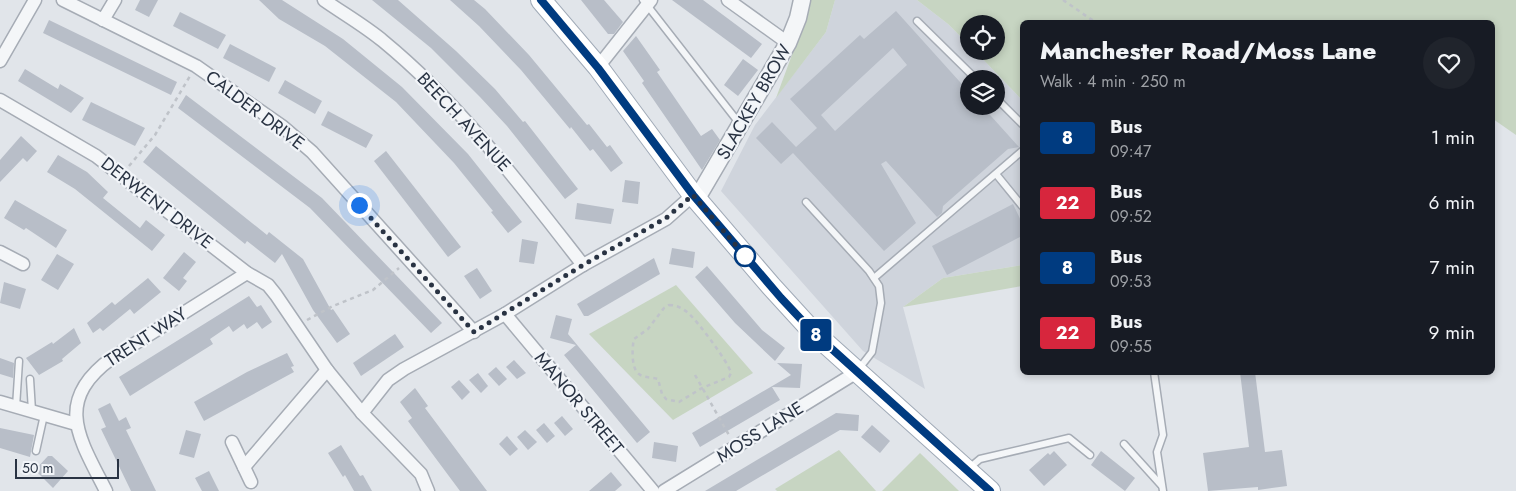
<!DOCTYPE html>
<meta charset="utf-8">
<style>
:root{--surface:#171b24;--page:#20242c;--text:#f1f3f6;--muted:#9ea1a6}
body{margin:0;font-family:Jost,sans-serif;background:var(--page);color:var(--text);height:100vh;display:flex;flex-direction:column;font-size:19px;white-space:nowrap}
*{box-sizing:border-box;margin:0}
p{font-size:16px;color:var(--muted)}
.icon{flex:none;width:28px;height:28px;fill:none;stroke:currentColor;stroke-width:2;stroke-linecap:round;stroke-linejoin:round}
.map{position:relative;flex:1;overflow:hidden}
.sheet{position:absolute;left:1020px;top:20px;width:475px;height:355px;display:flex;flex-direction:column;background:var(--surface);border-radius:8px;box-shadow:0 2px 8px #0003}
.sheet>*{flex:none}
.badge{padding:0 10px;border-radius:4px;font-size:18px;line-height:32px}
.fabs{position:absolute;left:960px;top:15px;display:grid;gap:10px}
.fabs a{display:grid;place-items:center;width:45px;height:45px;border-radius:50%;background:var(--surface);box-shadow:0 2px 8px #0003;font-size:25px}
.scale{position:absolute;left:15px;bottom:12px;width:104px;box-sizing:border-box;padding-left:5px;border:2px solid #293343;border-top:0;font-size:14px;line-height:18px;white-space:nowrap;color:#293343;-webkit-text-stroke:4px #f1f4f8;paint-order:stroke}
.you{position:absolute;width:25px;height:25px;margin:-12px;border:4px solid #fff;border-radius:50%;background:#1a73e8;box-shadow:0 0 0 8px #1a73e833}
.map>.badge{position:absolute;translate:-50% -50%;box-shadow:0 0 0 2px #fff}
.round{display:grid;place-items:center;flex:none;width:52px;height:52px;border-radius:26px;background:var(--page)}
.summary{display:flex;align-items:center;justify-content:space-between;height:85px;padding:0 20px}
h1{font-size:24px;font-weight:800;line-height:38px}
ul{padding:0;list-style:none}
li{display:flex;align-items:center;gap:15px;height:65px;padding:0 20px}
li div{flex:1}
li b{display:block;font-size:19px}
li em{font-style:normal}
li .badge{min-width:55px;font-weight:700;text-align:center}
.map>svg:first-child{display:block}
.built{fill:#cfd4dc;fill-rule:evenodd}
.green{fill:#c7d5c2}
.building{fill:#b8bec8;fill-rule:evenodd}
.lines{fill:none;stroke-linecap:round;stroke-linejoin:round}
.service-casing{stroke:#a6acb5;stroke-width:9}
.minor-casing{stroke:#a6acb5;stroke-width:15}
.tertiary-casing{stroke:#a6acb5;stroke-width:19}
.primary-casing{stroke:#a0aab7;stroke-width:22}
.path{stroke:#bfc3c9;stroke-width:2.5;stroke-dasharray:4 4;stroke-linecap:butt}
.service{stroke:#f4f6f8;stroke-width:6}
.minor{stroke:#f4f6f8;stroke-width:12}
.tertiary{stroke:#f4f6f8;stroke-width:16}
.primary{stroke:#fff;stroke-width:20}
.line-casing{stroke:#fff;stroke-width:11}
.line{stroke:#003b80;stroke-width:8}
.walk{stroke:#293343;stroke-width:5;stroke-dasharray:0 9}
.stop-dot{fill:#fff;stroke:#003b80;stroke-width:2.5}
.labels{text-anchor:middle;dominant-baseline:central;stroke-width:4.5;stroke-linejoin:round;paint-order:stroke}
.street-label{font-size:18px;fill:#293343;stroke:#f1f4f8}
</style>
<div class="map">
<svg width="1516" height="491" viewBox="0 0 1516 491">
<rect width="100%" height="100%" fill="#e1e5ea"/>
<path class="built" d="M835 0H917L948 24 969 45V51H975L1022 100V265L943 278 903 307 925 389 863 351 721 191 755 125 826 32ZM969 79H996V106H969Z"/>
<g class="green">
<path d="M810 0H835L826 32 776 98 806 17Z"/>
<path d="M917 0H1516V135L1493 119 1492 22H1022V100L975 51H996V24H969V45L948 24Z"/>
<path d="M1022 265V286L903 307 943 278Z"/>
<path d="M676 285 753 373 673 420 589 334Z"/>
<path d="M839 450 876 491H777L775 489Z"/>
<path d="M920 453 959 491H882Z"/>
</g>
<g class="building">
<path d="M140 0H158L149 17 135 10Z"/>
<path d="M259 0H282L343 39 402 87 468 154 522 222 508 233 491 212 493 211 454 163 396 102 325 46 279 19Z"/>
<path d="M372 0H398L456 51 495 89 523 122 525 121 578 189 565 199 507 126 480 97 431 48Z"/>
<path d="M450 0H474L485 9 529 55 587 125 589 124 607 147 610 145 623 163 611 172 593 149 590 151 571 127 570 129 521 70 479 26Z"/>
<path d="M581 0H604L623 22 614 34H608Z"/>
<path d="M672 0H703L762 44 751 58Z"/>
<path d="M896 11 969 92V106H982L1019 147 1008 149 943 206 942 213 937 217 886 161 881 164 916 223 884 251 793 153 781 164 756 138 772 122 796 147 817 128 790 99 860 35 864 39ZM893 48 907 65 835 131 821 115Z"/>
<path d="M180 12 226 35 218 49 173 26Z"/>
<path d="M49 20 177 82 171 95 43 33Z"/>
<path d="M636 36 660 70 657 72 701 136 712 129 720 140 702 170 642 83 644 81 623 51Z"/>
<path d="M230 44 276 68 269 82 223 58Z"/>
<path d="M743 59 758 70 738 96 724 85Z"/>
<path d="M25 69 58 89 60 84 84 98 71 113 18 81Z"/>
<path d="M285 80 322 101 315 114 278 93Z"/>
<path d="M186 95 322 198 442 323 431 333 310 208 178 108Z"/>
<path d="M91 102 145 128 135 146 82 120Z"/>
<path d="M328 111 373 135 366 148 321 125Z"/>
<path d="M21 136 37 151 27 162 23 158 0 182V160Z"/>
<path d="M156 146 267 235 269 232 303 259 331 310 333 309 350 334 337 343 313 310 282 254 275 263 247 241 245 244 143 162Z"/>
<path d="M386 151 461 247 448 257 374 161Z"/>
<path d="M58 155 87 172 108 192 103 198 140 228 146 220 165 235 152 251 75 189 47 172Z"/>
<path d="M625 180 640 182 638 204 622 202Z"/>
<path d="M15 200 67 230 56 248 26 228 24 230 4 218Z"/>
<path d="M577 203 614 209 611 224 575 219Z"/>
<path d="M1013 204 1022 223V236L947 275 932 246Z"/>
<path d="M522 239 538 242 534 264 519 262Z"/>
<path d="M672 248 695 252 693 268 669 264Z"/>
<path d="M184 252 196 262 183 278 187 281 179 291 163 278Z"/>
<path d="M57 254 74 264 58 290 41 280Z"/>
<path d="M654 258 660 274 588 316H584L577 304Z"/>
<path d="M707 266 762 330 785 348 775 361 735 323 695 277Z"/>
<path d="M477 268 492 291 480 299 464 276Z"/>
<path d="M148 278 161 292 134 314 130 309 103 331 100 328 93 333 87 323 112 302 115 305Z"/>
<path d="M4 282 26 289 20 309 0 303Z"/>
<path d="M249 296 257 307 261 305 272 322 262 329 257 322 247 329 244 324 233 332 229 326 210 339 213 344 130 396 119 377Z"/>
<path d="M556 315 572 319 568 334 650 432 637 443 564 355 576 345 550 338Z"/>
<path d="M74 328 81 343 62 359 63 361 39 375 26 358 52 342 53 344Z"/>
<path d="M395 334 404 347 361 376 353 363Z"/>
<path d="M287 353 294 366 291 367 294 372 204 421 194 402 247 372Z"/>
<path d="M0 358 14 363 13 378 0 374Z"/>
<path d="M514 360 526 373 517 379 506 367Z"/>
<path d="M777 363 802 364 800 388 772 387 780 400 700 447 692 433 791 375Z"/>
<path d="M496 367 507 379 499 386 488 374Z"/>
<path d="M1240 372H1255L1265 452 1282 450 1287 486 1258 490V487L1208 491 1203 453 1249 447Z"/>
<path d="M478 373 488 386 481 393 469 380Z"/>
<path d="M459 380 470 392 462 400 451 387Z"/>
<path d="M415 388 428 406 425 408 487 491H460L408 421 412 418 400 402Z"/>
<path d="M110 403 119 421 126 417 131 428 126 430 156 491H131L101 429 106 427 98 409Z"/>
<path d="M836 413 859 415 858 431 840 430 736 491H705Z"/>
<path d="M562 416 573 429 565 436 554 423Z"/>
<path d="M544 423 555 436 547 443 536 430Z"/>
<path d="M872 425 890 441 880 453 861 437Z"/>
<path d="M0 428 34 435 30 457 0 448Z"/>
<path d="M186 430 201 434 194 458 179 454Z"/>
<path d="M525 430 537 442 528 450 517 437Z"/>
<path d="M507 436 518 449 510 456 499 444Z"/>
<path d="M654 442 678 446 676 462 652 458Z"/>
<path d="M341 445 360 476 363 475 372 491H354L345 475 343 477 328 453Z"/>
<path d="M1054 451 1067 465 1044 486 1029 470 1048 453 1050 455Z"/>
<path d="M1101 451 1135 478 1125 491 1091 465Z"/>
<path d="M48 456H52L68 471 53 488 35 470Z"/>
<path d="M209 471 219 491H202L195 478Z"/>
<path d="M611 472 622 485 615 491H589Z"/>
</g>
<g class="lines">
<defs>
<g id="service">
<path d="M643 0 739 123"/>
<path d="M917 21 976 79"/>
<path d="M996 98 1022 124"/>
<path d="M996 174 1022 206"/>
<path d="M806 202 869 271 879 286 881 303 872 352 858 370"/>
<path d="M874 278 1022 151"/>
<path d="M1154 372 1163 435 1157 452 1163 491"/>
<path d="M30 379 32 411"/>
<path d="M16 407 19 361"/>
<path d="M1124 444 1161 485"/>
<path d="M36 451 44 415"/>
<path d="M968 469 980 459 1069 438 1090 455"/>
</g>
<g id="minor">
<path d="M63 0 196 66 283 127 312 152 474 332"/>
<path d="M324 0C344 14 365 26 383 41 462 106 521 186 583 265"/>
<path d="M728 0 788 43"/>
<path d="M103 20 115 0"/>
<path d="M0 61 35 0"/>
<path d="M598 67 651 0"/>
<path d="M0 100 96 156 247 273 268 285 276 295 327 370 362 413 421 474 428 491"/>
<path d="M0 252 23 264"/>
<path d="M505 314 653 491"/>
<path d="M0 402 76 424"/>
<path d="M362 413 388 380 404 369 505 314 583 265 666 219 693 195"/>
<path d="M232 442 251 482"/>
<path d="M244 467 327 370"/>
<path d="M106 491C79 438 53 401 112 358L247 273"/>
<path d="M664 491 857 372"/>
</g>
<path id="tertiary" d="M696 200 788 43 798 18 802 0"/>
<path id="primary" d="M541 0 598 67 693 195 771 286 813 332 990 491"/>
</defs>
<use href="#service" class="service-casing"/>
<use href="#minor" class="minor-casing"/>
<use href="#tertiary" class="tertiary-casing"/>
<use href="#primary" class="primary-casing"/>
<g class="path">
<path d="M1063 0 1095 22"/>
<path d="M129 166 155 135 190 76"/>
<path d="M669 305C676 305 682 308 687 312 697 320 729 363 731 373L729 377 702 388 679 402 666 399 662 394 658 379C652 377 644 378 639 374 631 369 632 347 634 339L648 329 664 308Z"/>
<path d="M307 320 333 306 373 290 399 268"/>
<path d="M695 375 730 437"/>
</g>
<use href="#service" class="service"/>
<use href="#minor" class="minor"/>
<use href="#tertiary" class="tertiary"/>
<use href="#primary" class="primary"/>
</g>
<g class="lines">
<defs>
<path id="line" d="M541 0 598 68 693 195 781 298 813 332 990 491"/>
</defs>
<use href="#line" class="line-casing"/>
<use href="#line" class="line"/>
<path class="walk" d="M359 205 474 332 583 265 666 218 693 195 745 256"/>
</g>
<circle class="stop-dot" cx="745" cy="256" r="10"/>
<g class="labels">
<g class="street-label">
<text transform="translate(754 102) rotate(-60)">SLACKEY BROW</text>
<text transform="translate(255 110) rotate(37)">CALDER DRIVE</text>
<text transform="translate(464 122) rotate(47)">BEECH AVENUE</text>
<text transform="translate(157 203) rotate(38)">DERWENT DRIVE</text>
<text transform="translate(146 337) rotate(-33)">TRENT WAY</text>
<text transform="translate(579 403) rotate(50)">MANOR STREET</text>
<text transform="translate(760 432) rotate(-32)">MOSS LANE</text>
</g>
</g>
</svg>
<div class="fabs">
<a><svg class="icon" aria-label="locate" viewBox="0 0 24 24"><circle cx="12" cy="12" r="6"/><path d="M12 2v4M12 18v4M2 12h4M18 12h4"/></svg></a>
<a><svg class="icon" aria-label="layers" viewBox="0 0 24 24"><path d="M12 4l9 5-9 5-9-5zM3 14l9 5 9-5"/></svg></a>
</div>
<div class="scale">50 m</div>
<div class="you" style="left:359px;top:205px"></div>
<b class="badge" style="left:816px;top:335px;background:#003b80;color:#fff">8</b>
<section class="sheet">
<div class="summary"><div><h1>Manchester Road/Moss Lane</h1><p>Walk · 4 min · 250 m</p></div><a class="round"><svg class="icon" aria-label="heart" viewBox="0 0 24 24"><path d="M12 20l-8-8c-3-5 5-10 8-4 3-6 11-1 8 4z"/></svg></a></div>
<ul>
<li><span class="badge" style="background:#003b80;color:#fff">8</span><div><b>Bus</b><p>09:47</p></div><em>1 min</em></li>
<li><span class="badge" style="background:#d7263d;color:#fff">22</span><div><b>Bus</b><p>09:52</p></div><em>6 min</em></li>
<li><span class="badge" style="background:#003b80;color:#fff">8</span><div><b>Bus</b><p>09:53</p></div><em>7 min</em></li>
<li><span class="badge" style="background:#d7263d;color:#fff">22</span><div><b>Bus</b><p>09:55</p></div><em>9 min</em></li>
</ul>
</section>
</div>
